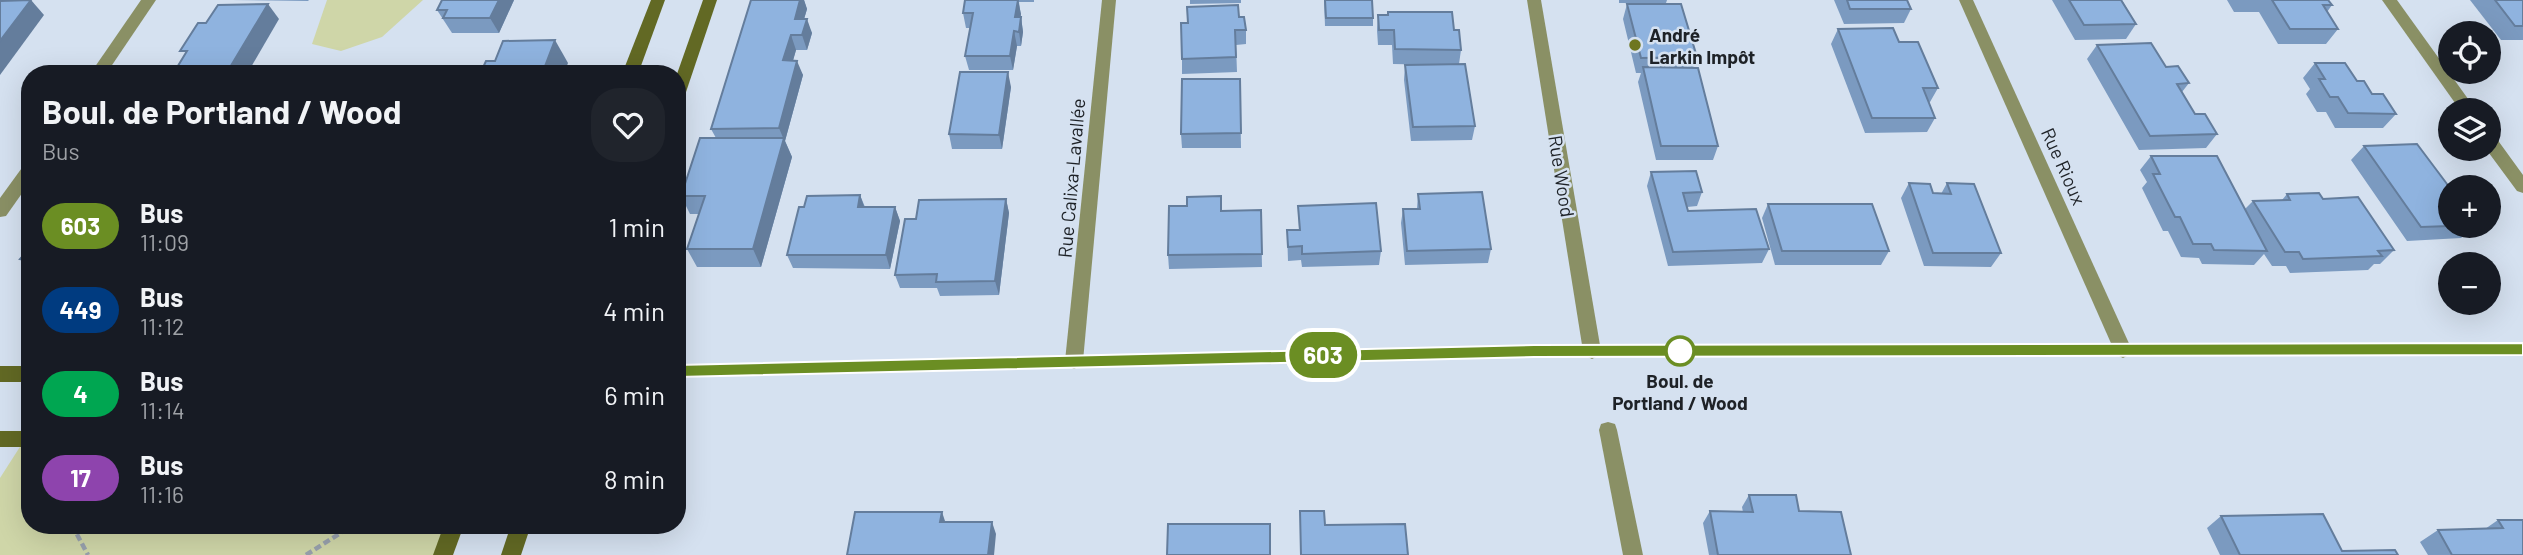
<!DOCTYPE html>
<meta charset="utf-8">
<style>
:root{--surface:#171b24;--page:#20242c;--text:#f1f3f6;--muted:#9ea1a6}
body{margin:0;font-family:Barlow,sans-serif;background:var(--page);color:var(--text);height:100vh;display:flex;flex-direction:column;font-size:26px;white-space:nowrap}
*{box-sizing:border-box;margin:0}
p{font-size:23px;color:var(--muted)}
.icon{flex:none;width:38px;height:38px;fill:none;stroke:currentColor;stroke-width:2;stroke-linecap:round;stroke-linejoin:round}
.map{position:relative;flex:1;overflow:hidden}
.drawer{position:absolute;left:21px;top:65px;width:665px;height:469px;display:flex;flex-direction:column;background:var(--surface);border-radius:28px;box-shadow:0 7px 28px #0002}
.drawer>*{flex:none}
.badge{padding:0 14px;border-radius:23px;font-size:24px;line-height:46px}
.tools{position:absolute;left:2438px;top:21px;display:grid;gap:14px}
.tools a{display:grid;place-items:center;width:63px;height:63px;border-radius:50%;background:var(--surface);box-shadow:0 7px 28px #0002;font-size:35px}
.map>.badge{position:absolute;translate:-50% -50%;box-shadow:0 0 0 4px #fff}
.round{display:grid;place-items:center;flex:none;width:74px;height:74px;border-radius:28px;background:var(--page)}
.summary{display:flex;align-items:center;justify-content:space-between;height:119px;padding:0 21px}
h1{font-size:33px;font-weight:700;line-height:52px}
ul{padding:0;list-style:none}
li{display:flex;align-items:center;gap:21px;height:84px;padding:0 21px}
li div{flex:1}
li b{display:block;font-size:26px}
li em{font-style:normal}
li .badge{min-width:77px;font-weight:700;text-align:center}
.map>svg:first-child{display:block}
.green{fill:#cfd6a8}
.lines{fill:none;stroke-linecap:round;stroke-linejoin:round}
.path{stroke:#98a1ad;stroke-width:4.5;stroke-dasharray:7 3.5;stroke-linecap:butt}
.street{fill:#8a9065;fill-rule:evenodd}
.secondary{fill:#626924;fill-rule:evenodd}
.wall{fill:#7b9ac0}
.shaded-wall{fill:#647d9c}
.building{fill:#8fb3df;stroke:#647d9c;stroke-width:2}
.line{fill:#6b8e23;stroke:#fff;stroke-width:2}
.poi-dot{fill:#6e7620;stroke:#d5e1f0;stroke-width:2.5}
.stop-dot{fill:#fff;stroke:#6b8e23;stroke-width:3.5}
.labels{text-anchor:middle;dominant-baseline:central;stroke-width:5;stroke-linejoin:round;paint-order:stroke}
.poi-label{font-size:19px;font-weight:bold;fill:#1e2227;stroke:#d5e1f0;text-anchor:start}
.street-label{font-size:19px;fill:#1e2227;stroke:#d5e1f0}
.stop-label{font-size:19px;font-weight:bold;fill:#1e2227;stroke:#d5e1f0}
</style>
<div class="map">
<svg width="2523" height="555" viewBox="0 0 2523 555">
<rect width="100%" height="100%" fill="#d5e1f0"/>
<g class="green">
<path d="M327 0H423L382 37 341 51 312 44Z"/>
<path d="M25 439H30V525H454L443 555H0V478Z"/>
</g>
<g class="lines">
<g class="path">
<path d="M72 525 88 555"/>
<path d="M306 555 353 525"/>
</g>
<g class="street">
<path d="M141 0H156L106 74H90Z"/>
<path d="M1102 0H1116L1083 361 1080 366 1074 369 1068 366 1065 361Z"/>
<path d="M1527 0H1541L1601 351 1598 356 1592 359 1586 356 1583 351Z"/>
<path d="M1959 0H1973L2132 350 2129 355 2123 358 2117 355 2114 350Z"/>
<path d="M2382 0H2397L2476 110H2460Z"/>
<path d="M2488 133 2494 135 2523 175V193L2517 191 2486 149H2488Z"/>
<path d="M30 163V182L6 216 0 217V198L24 165Z"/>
<path d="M1608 422 1615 424 1617 430 1643 555H1623L1599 430 1601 424Z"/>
</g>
<g class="secondary">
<path d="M651 0H665L638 74H622Z"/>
<path d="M703 0H717L685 95 677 101V74Z"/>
<rect x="0" y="366" width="30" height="16"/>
<rect x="0" y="431" width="30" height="16"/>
<path d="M444 525H464L453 555H433Z"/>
<path d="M511 525H531L521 555H501Z"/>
</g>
</g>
<g class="wall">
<path d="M231 0H309L308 1Z"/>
<path d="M514 0 499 33H452L437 10Z"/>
<path d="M751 0H804L807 9 804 19 812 33 807 50H796L793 60 803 75 785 141 792 157 761 267H697L687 249 699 214H690L681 196 716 138 711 129Z"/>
<path d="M965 0H1034V2H1019L1023 32 1021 46H1017L1013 70H969L965 56 970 28H966L963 13Z"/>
<path d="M1190 0H1241V3L1190 4Z"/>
<path d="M1324 0H1372L1373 18V26H1325Z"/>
<path d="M1619 0H1667L1666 3H1619Z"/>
<path d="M1834 0H1907L1911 9 1904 23 1844 24Z"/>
<path d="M2052 0H2122L2136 24 2126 39 2075 40Z"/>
<path d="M2227 0H2328L2332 5 2327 12 2338 29 2326 44H2278L2259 12H2234Z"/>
<path d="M2470 0H2523V40H2501Z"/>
<path d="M1627 4 1697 57 1693 68 1718 146 1713 160H1656L1638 82 1641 73H1636L1623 19Z"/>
<path d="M1378 15 1454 30 1461 50 1459 64 1475 126 1472 140 1411 141 1404 80 1405 65H1444L1393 64 1392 45H1378L1377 30Z"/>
<path d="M1239 17 1246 30V44L1236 45 1237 72 1182 74V59L1188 23Z"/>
<path d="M1838 29 1899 42 1938 88 1930 102 1929 103 1935 118 1927 132 1865 133 1831 44Z"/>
<path d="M2097 45 2166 67 2189 83 2182 92 2195 114 2217 134 2206 148 2139 150 2087 59Z"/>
<path d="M2315 63 2357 81 2396 114 2383 128H2335L2326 112H2317L2306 94 2310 89 2303 78Z"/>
<path d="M1240 79 1241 148H1182L1181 134Z"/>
<path d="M1011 87 1002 149H952L949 134Z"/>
<path d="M2364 146 2450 226H2475L2461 238 2407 241 2351 160Z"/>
<path d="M2151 156 2245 209 2253 201 2282 200 2287 194 2323 199 2394 250 2380 264H2374L2368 270 2290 273 2286 266H2272L2264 254 2254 265 2202 264 2199 258 2181 257 2168 231H2163L2142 188 2147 182 2140 170Z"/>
<path d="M1651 172 1702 192 1697 206 1687 207 1688 211 1769 249 1762 263 1668 266 1647 186Z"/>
<path d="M1909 183 1933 193 1941 194 1947 183 2001 253 1991 267 1924 266 1901 198Z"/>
<path d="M1418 194 1491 249 1488 263 1405 265 1401 223 1403 209H1417Z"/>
<path d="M860 195 865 207H895L900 221 890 269 793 268 787 255 804 207Z"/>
<path d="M1006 199 1009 213 999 295 940 296 937 288H900L895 275 916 219Z"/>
<path d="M1768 204 1889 251 1881 265H1775L1762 218Z"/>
<path d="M1298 206 1381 251 1379 265 1302 267 1301 260 1288 261 1287 230H1299Z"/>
<path d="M1261 210 1262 267 1169 269 1168 255 1221 211Z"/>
<path d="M30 248V268L20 259Z"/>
<path d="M1749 495 1799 511 1851 555H1709L1703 523 1710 511 1743 512 1742 507Z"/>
<path d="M1300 511 1325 525 1408 555H1300Z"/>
<path d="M2221 516 2342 551 2398 555H2220L2207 528Z"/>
<path d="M2498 520 2523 555H2428L2420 542 2438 530 2485 529Z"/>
</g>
<g class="shaded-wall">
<path d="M31 0 44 15 0 75V41Z"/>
<path d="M499 0H514L499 33 490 18Z"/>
<path d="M800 0H804L807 9 800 33 795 19Z"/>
<path d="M1018 0 1021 14 1018 32 1015 17Z"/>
<path d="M268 4 279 19 247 74H226Z"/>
<path d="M1021 17 1023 32 1021 46 1019 32Z"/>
<path d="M807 19 812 33 807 50 802 35Z"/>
<path d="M1014 31 1017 46 1013 70 1010 56Z"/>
<path d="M791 35 796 50 789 75 783 60Z"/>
<path d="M555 40 568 63 564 74H542Z"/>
<path d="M797 61 803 75 785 141 792 157 761 267 753 249 784 140 779 128Z"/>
<path d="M1008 72 1011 87 1002 149 999 135Z"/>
<path d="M860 195 865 209 858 207Z"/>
<path d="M1006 199 1009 213 999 295 995 281Z"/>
<path d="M895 207 900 221 890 269 886 255Z"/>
<path d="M942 512 946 524 940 522Z"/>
<path d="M992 522 996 534 994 555H988Z"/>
</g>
<g class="building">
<path d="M31 0 0 41V1Z"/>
<path d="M442 0H499L490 18H443L447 10H437Z"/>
<path d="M751 0H800L795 19H807L802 35H791L783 60 797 61 779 128 711 129Z"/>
<path d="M965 0H1018L1015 17H1021L1019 32 1014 31 1010 56H965L973 13H963Z"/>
<path d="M1325 0H1372L1373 18H1326Z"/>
<path d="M1847 0H1907L1911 9H1850Z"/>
<path d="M2069 0H2121L2136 24 2084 25Z"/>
<path d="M2272 0H2328L2332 5H2323L2338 29H2290Z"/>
<path d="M2495 0H2523V26H2515Z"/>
<path d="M268 4 226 74H173L187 51H180L198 23H206L218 5Z"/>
<path d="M1627 4H1681L1697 57 1641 58Z"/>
<path d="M1238 5 1239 17H1244L1246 30H1235L1236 57 1182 59 1181 23H1188L1187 7Z"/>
<path d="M1388 12H1452L1454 30H1459L1461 50 1395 49 1394 30H1379L1378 15H1388Z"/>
<path d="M1893 28 1899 42H1918L1938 88H1923L1935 118H1872L1838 29Z"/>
<path d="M555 40 542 74H480L486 61H495L503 41Z"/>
<path d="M2151 43 2166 67 2178 66 2189 83 2177 84 2195 114H2205L2217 134 2150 136 2097 45Z"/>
<path d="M2315 63H2345L2357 81H2364L2372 94H2383L2396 114 2348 113 2338 97H2330L2319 79H2325Z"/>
<path d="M1465 64 1475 126 1413 127 1405 65Z"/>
<path d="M1643 67 1698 68 1718 146H1661Z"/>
<path d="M960 72H1008L999 135 949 134Z"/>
<path d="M1182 79H1240L1241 133 1181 134Z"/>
<path d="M700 138H784L753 249H687L705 196H681Z"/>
<path d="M2417 144 2450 188V226L2421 227 2364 146Z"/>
<path d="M2151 156H2217L2267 251 2214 250 2211 244H2193L2180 217H2175L2153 174H2160Z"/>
<path d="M1696 171 1702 192 1683 193 1688 211 1756 209 1769 249 1673 252 1651 172Z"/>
<path d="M1909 183 1930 184 1933 193 1951 194 1947 183 1974 184 2001 253H1933Z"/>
<path d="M1482 192 1491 249 1407 251 1403 209H1420L1418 194Z"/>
<path d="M2319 193 2323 199 2358 197 2394 250 2378 251 2382 256 2303 259 2299 252H2285L2253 201 2290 200 2287 194Z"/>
<path d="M860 195 858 207H895L886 255H787L799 207H804L807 196Z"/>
<path d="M1221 196V211L1261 210 1262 254 1168 255 1169 206H1187V197Z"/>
<path d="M1006 199 995 281 936 282 937 274 895 275 905 219H916L919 200Z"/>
<path d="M1376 203 1381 251 1302 254V246L1288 247 1287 230H1300L1298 206Z"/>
<path d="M1768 204H1872L1889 251H1782Z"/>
<path d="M30 248V261L20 259Z"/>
<path d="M1749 495H1796L1799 511 1841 512 1851 555H1718L1710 511 1753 512Z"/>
<path d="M1300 511H1324L1325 525 1405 524 1408 555H1301Z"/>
<path d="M855 512H942L940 522H992L988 555H847Z"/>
<path d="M2323 514 2342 551 2395 550 2398 555H2240L2221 516Z"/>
<path d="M2498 520H2523V555H2452L2438 530 2503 528Z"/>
<path d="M1168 524H1270V555H1167Z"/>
</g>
<path class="line" d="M2523 343V355L1534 357 677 377 670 371 677 365 1534 345Z"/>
<circle class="poi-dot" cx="1635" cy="45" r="7"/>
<circle class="stop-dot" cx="1680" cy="351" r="14"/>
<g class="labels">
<g class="poi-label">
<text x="1649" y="34">André<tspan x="1649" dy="22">Larkin Impôt</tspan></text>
</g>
<g class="street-label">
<text transform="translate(2064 166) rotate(66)">Rue Rioux</text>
<text transform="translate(1562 176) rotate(81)">Rue Wood</text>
<text transform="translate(1071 178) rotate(-85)">Rue Calixa-Lavallée</text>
</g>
<g class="stop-label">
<text x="1680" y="380">Boul. de<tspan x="1680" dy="22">Portland / Wood</tspan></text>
</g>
</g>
</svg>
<div class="tools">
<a><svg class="icon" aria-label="locate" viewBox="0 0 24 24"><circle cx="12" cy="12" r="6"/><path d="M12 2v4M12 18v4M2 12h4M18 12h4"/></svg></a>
<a><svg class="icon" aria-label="layers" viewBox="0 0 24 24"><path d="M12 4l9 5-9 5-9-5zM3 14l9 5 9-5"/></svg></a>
<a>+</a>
<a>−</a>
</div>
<b class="badge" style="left:1323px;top:355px;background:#6b8e23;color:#fff">603</b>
<section class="drawer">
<div class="summary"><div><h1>Boul. de Portland / Wood</h1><p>Bus</p></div><a class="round"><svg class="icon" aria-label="heart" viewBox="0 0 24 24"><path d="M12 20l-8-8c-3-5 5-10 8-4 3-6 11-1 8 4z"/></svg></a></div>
<ul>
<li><span class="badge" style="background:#6b8e23;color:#fff">603</span><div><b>Bus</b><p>11:09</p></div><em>1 min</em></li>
<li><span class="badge" style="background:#003b80;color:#fff">449</span><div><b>Bus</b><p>11:12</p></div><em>4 min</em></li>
<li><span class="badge" style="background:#00a651;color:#fff">4</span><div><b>Bus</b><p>11:14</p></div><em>6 min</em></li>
<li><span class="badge" style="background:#8e44ad;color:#fff">17</span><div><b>Bus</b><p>11:16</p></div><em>8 min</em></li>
</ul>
</section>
</div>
